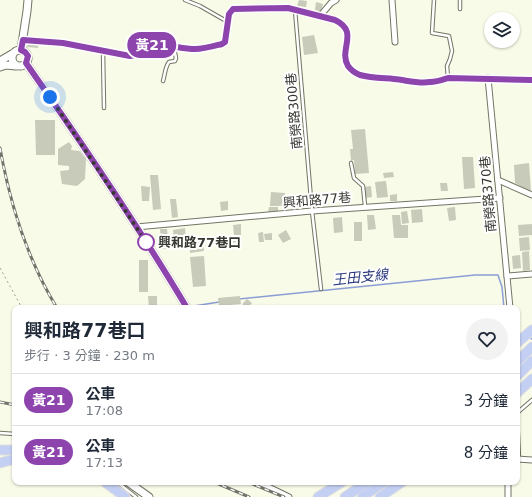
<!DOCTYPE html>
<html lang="zh-TW">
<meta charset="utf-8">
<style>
:root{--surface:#fff;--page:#f2f2f3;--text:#1f2937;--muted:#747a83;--line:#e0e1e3}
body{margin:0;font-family:"DejaVu Sans","Noto Sans TC",sans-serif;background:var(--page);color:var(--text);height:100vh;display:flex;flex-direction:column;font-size:15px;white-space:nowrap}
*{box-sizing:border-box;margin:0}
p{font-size:13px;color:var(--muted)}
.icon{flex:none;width:22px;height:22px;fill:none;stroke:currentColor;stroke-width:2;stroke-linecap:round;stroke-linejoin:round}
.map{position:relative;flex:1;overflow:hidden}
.details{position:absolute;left:12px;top:305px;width:508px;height:180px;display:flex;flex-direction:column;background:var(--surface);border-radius:8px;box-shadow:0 1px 3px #0004}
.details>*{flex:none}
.badge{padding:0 8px;border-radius:13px;font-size:14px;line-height:26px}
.fabs{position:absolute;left:484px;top:12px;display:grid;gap:8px}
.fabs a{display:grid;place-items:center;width:36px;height:36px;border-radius:50%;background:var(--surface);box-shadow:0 1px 3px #0004;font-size:20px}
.you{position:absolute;width:20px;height:20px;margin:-10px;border:3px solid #fff;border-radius:50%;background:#1a73e8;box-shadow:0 0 0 6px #1a73e833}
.map>.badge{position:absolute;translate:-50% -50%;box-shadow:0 0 0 2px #fff}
.round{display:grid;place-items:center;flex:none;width:42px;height:42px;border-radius:21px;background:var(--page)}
.head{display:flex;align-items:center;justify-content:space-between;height:68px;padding:0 12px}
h1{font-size:19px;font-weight:700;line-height:30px}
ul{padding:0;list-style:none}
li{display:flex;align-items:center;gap:12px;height:52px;padding:0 12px;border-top:1px solid var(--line)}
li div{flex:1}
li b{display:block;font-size:15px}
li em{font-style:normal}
li .badge{min-width:44px;font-weight:700;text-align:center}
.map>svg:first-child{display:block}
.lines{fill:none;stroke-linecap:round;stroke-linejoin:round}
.stream{stroke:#8a9dd4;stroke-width:1.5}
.building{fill:#c8cbb9}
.lane-casing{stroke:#737565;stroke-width:4.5}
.street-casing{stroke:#737565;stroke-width:7}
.secondary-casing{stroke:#737565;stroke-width:9}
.highway-casing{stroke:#dfdfde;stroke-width:11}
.path{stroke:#9c9d90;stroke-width:1;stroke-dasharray:2 3;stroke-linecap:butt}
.lane{stroke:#fff;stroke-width:2.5}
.street{stroke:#fff;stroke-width:5}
.secondary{stroke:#fff;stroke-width:7}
.highway{stroke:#c4d0f3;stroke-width:9}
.rail-casing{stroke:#727369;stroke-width:3}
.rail{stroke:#fff;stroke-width:1.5;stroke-dasharray:4.5;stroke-linecap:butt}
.line-casing{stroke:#fff;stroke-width:9}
.line{stroke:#8e44ad;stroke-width:6}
.walk{stroke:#363730;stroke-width:4;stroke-dasharray:0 7.2}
.stop-dot{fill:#fff;stroke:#8e44ad;stroke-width:2}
.labels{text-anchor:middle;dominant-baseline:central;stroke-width:4;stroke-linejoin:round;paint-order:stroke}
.street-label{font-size:13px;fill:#363730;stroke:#fff}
.stop-label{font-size:13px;font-weight:bold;fill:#363730;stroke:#fff;text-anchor:start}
.water-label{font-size:14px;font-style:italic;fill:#2c3c7f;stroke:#fff}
</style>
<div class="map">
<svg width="532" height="497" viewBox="0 0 532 497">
<rect width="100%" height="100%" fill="#f9fbe9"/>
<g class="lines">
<g class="stream">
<path d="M239 299 475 275H498L502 287 504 308"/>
<path d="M193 308 194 306 219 302"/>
<path d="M528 337 532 339"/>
</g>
</g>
<g class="building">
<path d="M299 0 307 1 306 7 297 6Z"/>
<path d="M316 2 323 4 321 12 315 10Z"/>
<path d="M314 35 318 53 304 55 302 37Z"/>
<path d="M28 41 39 42 38 48 27 47Z"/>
<path d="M35 120H55V155H36Z"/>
<path d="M365 129 369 173 355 174 354 160 351 161 350 149H353L351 130Z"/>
<path d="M69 142 72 146 71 150 80 151 86 159 85 179 77 186 62 184 60 171 69 170V166L58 165V149Z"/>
<path d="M462 157H473L475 188 464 189Z"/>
<path d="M529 163 531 192 515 183 514 165Z"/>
<path d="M393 172 394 177 384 178 383 173Z"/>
<path d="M150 175H158L161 209 153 210Z"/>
<path d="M386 181 388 197 377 198 375 182Z"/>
<path d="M440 183H447L448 191H441Z"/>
<path d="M141 186 150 187 149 201H142Z"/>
<path d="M371 186 372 197 365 198 364 187Z"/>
<path d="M271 192 285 193 283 206H270Z"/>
<path d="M397 194V201H390V195Z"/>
<path d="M170 199H176L178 217 172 218Z"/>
<path d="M228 201V210L221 211 220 202Z"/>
<path d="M269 207H278V211L268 212Z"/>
<path d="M455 207 456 220 449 221 447 208Z"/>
<path d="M422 209 423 222 412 223 411 210Z"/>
<path d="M407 211 409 223 402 224 401 212Z"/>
<path d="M367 215H374L376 229 368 230Z"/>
<path d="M392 215H400L401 225H408V238H394Z"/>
<path d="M342 217 343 232 334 233 333 218Z"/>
<rect x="354" y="222" width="8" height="19"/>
<path d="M241 224V235H234L233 225Z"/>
<path d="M532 224V235L519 236 518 225Z"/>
<path d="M185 228 186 239 174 241 173 230Z"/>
<path d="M160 229H167L169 248 162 249Z"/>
<path d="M286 230 291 239 283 243 278 235Z"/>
<path d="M263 232 264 242H259L258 233Z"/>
<path d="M272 233V240H265L264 234Z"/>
<path d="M239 236 240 242 227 243V237Z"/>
<path d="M529 237 530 250 520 251 519 238Z"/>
<path d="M203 239 204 251 190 253 189 240Z"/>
<path d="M529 251 530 270 523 271 522 252Z"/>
<path d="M520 255 521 268 513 269 512 256Z"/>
<path d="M204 256 206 286 193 287 190 257Z"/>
<rect x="139" y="260" width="9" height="32"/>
<path d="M148 296H157V308H149Z"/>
<path d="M240 296 241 304 219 306 218 298Z"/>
<path d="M247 299 252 303 248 308 243 306V303Z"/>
</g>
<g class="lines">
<defs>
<g id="lane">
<path d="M185 0 200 6 228 22"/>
<path d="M434 0 432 33 449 36 452 51 450 59 447 66 448 78"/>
<path d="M460 9V0"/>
<path d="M295 10 312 211 321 289"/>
<path d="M103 51 104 108"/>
<path d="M163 81C165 75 165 67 169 62L175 61 176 58 174 48"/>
<path d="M351 163 354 178 363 186 365 206"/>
<path d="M0 433 15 434"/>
<path d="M519 459 517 413 532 400"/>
<path d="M117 482 136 497"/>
</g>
<g id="street">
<path d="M392 0 395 42"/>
<path d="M320 16 331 3 336 0"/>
<path d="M23 40 63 43 130 56C140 56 146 45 155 45 168 44 182 49 195 49 204 49 214 46 223 44L225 42 229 14 233 9 289 8 335 20C360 33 338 49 348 66 351 70 355 73 360 75 371 78 383 78 394 79 406 80 418 84 430 82 437 82 442 80 448 78L532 80"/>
<path d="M488 78 510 308"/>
<path d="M498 180 532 195"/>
<path d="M136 227 312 211 500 198"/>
<path d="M507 276 532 274"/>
<path d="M517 459 532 460"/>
<path d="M258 482 289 497"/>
<path d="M508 482V497"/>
</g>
<g id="secondary">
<circle cx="20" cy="58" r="8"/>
<path d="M21 50 27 11 28 0"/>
<path d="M0 61 12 54"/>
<path d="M26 63C82 143 137 224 187 308"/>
<path d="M0 67 6 65 16 66"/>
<path d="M128 482 149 497"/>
</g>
<g id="highway">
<path d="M517 343 532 330"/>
<path d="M517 362 532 347"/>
<path d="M517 376 532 361"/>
<path d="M517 393 532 379"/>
<path d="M0 450H15"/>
<path d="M0 463 15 459"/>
<path d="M105 482 125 497"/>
<path d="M318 497 342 482"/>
<path d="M345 497 367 482"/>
<path d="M362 497 384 482"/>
<path d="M380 497 402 482"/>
</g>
</defs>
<use href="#lane" class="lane-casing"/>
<use href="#street" class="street-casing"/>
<use href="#secondary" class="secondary-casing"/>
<use href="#highway" class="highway-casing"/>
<path class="path" d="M0 268 22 308"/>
<use href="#lane" class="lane"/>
<use href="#street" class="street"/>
<use href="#secondary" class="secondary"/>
<use href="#highway" class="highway"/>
<defs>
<g id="rail">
<path d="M0 148C10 204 27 259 57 308"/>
<path d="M0 402 15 405"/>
<path d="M214 482 249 497"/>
<path d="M248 482 284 497"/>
</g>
</defs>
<use href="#rail" class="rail-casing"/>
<use href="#rail" class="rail"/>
</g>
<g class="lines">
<defs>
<path id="line" d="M187 308C137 224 82 143 26 63L28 56 25 52 21 50 23 40 63 43 130 56C140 56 146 46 155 45 168 44 182 49 195 49 204 49 214 46 222 44L225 42 229 14 233 9 288 8 335 20C360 32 338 49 348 66 351 70 355 73 360 75 371 78 383 78 394 79 406 80 418 84 430 82 437 82 442 80 448 78L532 80"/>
</defs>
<use href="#line" class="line-casing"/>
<use href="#line" class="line"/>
<path class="walk" d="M50 97 146 242"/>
</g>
<circle class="stop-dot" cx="146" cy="242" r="8"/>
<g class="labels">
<g class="street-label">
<text transform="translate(294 111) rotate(-95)">南榮路300巷</text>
<text transform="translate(488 194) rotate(-95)">南榮路370巷</text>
<text transform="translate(317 200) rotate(-5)">興和路77巷</text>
</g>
<g class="stop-label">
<text x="158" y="242">興和路77巷口</text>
</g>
<g class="water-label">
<text transform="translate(360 277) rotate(-6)">王田支線</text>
</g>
</g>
</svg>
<div class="fabs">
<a><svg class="icon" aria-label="layers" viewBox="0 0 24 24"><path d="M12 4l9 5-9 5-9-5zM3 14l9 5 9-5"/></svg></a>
</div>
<div class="you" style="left:50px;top:97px"></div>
<b class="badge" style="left:152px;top:45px;background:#8e44ad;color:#fff">黃21</b>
<section class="details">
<div class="head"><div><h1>興和路77巷口</h1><p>步行 · 3 分鐘 · 230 m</p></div><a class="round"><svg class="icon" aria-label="heart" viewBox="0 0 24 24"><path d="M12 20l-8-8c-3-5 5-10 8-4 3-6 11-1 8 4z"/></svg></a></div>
<ul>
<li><span class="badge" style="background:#8e44ad;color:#fff">黃21</span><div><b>公車</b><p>17:08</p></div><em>3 分鐘</em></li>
<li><span class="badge" style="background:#8e44ad;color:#fff">黃21</span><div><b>公車</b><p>17:13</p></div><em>8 分鐘</em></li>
</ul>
</section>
</div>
